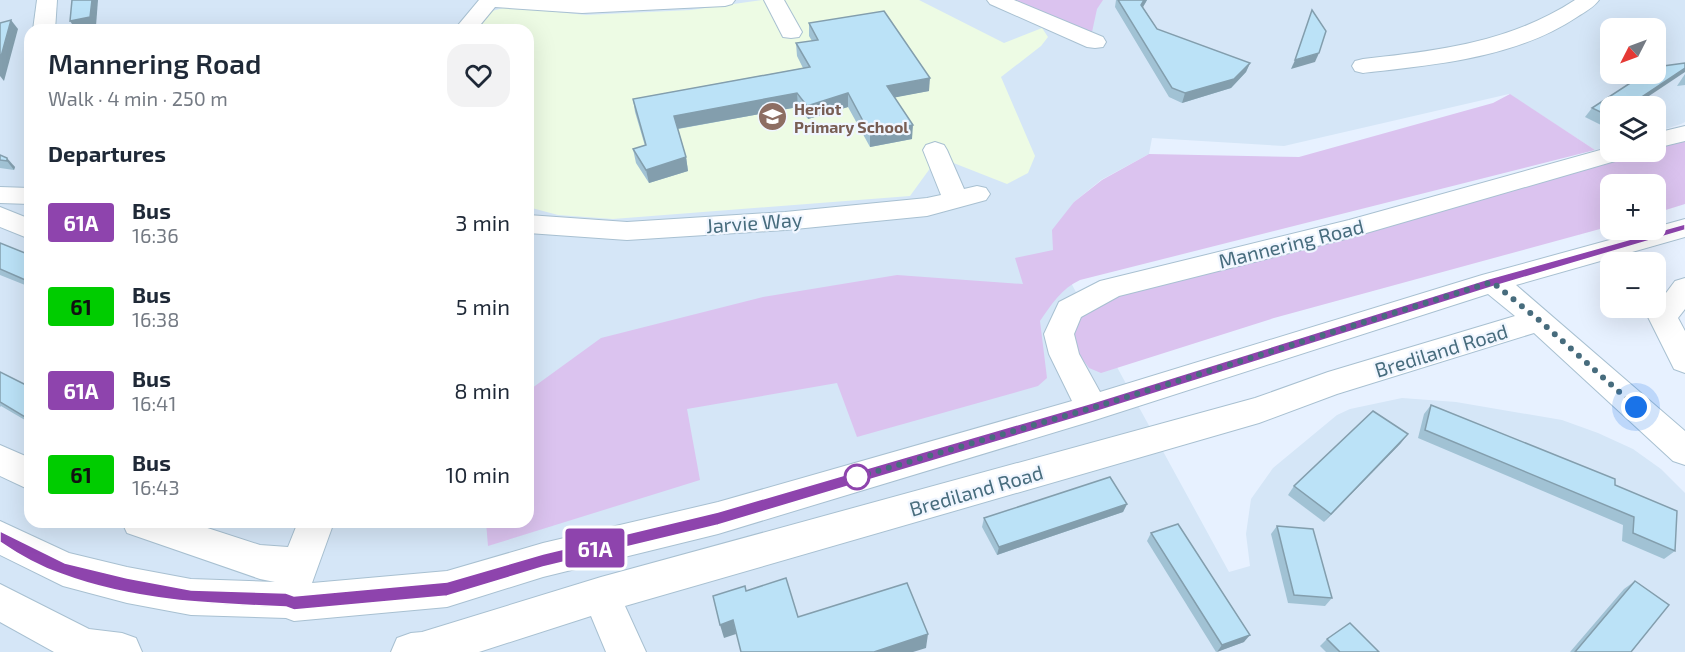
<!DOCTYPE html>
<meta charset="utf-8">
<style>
:root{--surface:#fff;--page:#f2f2f3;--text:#1f2937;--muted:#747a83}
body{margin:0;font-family:"Exo 2",sans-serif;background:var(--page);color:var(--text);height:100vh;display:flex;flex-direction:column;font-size:22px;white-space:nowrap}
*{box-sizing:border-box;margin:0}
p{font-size:20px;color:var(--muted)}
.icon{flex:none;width:33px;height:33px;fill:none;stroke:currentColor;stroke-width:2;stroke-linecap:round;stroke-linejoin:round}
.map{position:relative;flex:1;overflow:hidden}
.side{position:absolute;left:24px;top:24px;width:510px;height:504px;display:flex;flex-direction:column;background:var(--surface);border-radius:18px;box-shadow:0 6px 24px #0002}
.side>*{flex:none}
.badge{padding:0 12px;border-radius:4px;font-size:21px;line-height:39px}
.needle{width:39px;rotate:228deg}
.tools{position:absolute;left:1600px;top:18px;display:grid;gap:12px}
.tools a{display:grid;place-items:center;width:66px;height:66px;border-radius:12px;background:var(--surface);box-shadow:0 6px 24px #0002;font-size:30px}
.you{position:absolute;width:30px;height:30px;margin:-15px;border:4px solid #fff;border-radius:50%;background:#1a73e8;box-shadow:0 0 0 9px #1a73e833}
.map>.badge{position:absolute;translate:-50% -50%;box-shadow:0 0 0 3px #fff}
h2{padding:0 24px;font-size:22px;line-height:54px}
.round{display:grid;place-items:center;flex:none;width:63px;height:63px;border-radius:18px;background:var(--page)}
.overview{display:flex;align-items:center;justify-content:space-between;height:102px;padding:0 24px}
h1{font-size:28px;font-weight:600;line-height:45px}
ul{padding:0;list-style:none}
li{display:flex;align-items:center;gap:18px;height:84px;padding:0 24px}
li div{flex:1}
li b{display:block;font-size:22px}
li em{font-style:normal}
li .badge{min-width:66px;font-weight:700;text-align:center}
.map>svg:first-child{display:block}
.residential{fill:#d5e6f7;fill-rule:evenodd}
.education{fill:#edfbe4}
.green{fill:#dbc3ef}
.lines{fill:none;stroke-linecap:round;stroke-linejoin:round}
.minor-casing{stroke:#a8c0d1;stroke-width:2}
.minor{fill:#fff;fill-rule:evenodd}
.wall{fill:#a1c2d4}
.shaded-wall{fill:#839ead}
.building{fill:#bbe2f7;stroke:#839ead;stroke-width:1.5}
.line{fill:#8e44ad;stroke:#fff;stroke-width:1.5}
.walk{stroke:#476c7d;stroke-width:6;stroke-dasharray:0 10.8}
.stop-dot{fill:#fff;stroke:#8e44ad;stroke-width:3}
.labels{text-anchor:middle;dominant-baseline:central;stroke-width:4.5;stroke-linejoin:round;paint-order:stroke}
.far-education-label{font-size:16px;font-weight:bold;fill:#785e54;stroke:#f0f6ff;text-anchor:start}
.street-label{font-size:20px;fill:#476c7d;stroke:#f0f6ff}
</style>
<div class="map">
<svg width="1685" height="652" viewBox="0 0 1685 652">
<rect width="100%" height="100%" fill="#e7f1ff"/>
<path class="residential" d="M0 0H1685V122L1681 124 1656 132V106H1611V146L1595 150 1509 94 1284 146 1152 138 1149 154 1101 180 1074 202 1053 250 1229 572 1250 566 1246 534 1251 499 1273 468 1337 415 1350 409 1402 398 1456 402 1562 420 1598 433 1633 449 1661 469 1685 493V652H0ZM1611 28H1656V74H1611ZM30 30H528V522H30Z"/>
<path class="education" d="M762 0H919L1004 43 1042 28 1048 37 1041 46 1001 77 1035 156 1028 173 1007 184 951 162 931 167 910 196 613 219 558 215 528 207V30H476L492 11 507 7 586 15 691 10Z"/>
<g class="green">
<path d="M1014 0H1103L1097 9 1092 32Z"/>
<path d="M1510 94 1595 150 1080 280C1062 288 1051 305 1040 321L1047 378 1038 386 857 437 837 383 687 409 700 480 488 546 486 522H528V391L601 338 763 297 897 275 1023 284 1015 258 1053 250 1052 230 1074 202 1102 180 1149 154 1299 157 1493 103Z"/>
<path d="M1685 139V204L1656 213V184H1611V226L1274 318 1101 373 1089 368 1069 341 1075 317 1107 296 1645 152H1656V148Z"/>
</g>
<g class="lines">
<defs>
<g id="minor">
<path d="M37 0H57L55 30H33Z"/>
<path d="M479 0H735L732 4 725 6 582 13 495 7 476 30H454Z"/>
<path d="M764 0H784L802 32 799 37 791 38 783 37Z"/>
<path d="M987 0H1014L1103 37 1106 42 1103 47 1095 48 1087 47 990 4Z"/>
<path d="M1575 0H1599C1594 7 1585 12 1577 17 1516 58 1434 65 1363 73L1355 71 1352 66 1355 61 1363 59C1438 51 1511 42 1575 0Z"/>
<path d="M1685 126V141L1656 148V133Z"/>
<path d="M935 142 944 145 947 150 964 189 977 186 986 188 990 194 986 200 927 216 785 230 627 240 528 233V215L627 222 785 212 927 198 941 195 923 150 926 145Z"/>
<path d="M1611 147V152H1632L1629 157 1349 238 1119 296 1081 317 1074 334 1079 354 1100 392 1482 275 1646 230H1656V227L1685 219V237L1516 285 1685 431V465L1673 461 1534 333 1337 394 1259 423 625 606 646 652H606L591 616 479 652H391L397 638 411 633 422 632 601 577 1255 398 1328 372 1515 316 1488 294 1092 421 718 534 543 577 447 607 294 621 286 618 191 615 127 603 63 586 0 555V521L69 553 127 567 191 579 275 582 260 579 127 533 122 522H189L260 545 288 547 298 522H334L312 583 447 571 543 543 718 502 1072 401 1049 354 1044 334 1059 302 1100 281 1349 220Z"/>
<path d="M0 187 30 188V204L0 203Z"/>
<path d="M0 207 30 219V239L0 227Z"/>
<path d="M1685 278V309L1678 318 1685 331V373L1674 369 1648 317 1675 281Z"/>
<path d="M0 445 30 458V490L0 476Z"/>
<path d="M0 584 89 629 122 633 136 638 142 652H54L0 622Z"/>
</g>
</defs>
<use href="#minor" class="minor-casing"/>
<use href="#minor" class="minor"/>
</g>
<g class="wall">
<path d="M1116 0H1147L1143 7 1157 29 1250 63 1246 72 1231 88 1182 103 1169 97 1115 7Z"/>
<path d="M809 23 929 91 895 97 912 139 870 147 848 107 808 119 798 107 678 129 686 157 688 171 649 183 636 163 633 149 645 146 635 112 633 99 803 68 797 56 796 43 812 41 809 36Z"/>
<path d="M1685 74V85L1677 86Z"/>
<path d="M1611 106V122L1605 127 1585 117 1592 108Z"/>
<path d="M0 155 15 167 14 170 0 168Z"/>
<path d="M0 243 30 255V287L0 275Z"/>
<path d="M0 372 26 385 30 383V423L1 406 0 407Z"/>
<path d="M1431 405 1615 485 1675 551 1664 559 1622 541 1623 525 1418 438 1424 414Z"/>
<path d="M1401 443 1324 522 1288 495 1294 486Z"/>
<path d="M1127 504 1123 512 997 555 982 527 984 518Z"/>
<path d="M1277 526 1332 598 1325 606 1288 603 1271 534Z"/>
<path d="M1151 533 1244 642 1216 652 1147 541Z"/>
<path d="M1635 581 1631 652H1570L1624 589Z"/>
<path d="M1327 639 1379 652H1326L1320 646Z"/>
</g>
<g class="shaded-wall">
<path d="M92 0H98L96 26 76 30 70 21Z"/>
<path d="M1144 0H1147L1139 14 1141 5Z"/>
<path d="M11 20 18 29 4 81 0 76V60Z"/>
<path d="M1319 53 1315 62 1291 69 1295 60Z"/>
<path d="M1250 63 1246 72 1231 88 1182 103 1185 93Z"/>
<path d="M1685 68V72L1634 106H1628Z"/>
<path d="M930 78 929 91 887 99V86Z"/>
<path d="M797 93 798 107 676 129 674 116Z"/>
<path d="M848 93V107L808 119 807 106Z"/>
<path d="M1611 118V122L1605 127Z"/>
<path d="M913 125 912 139 870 147V134Z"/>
<path d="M686 157 688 171 649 183 646 170Z"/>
<path d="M7 158 15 167 14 170 7 161Z"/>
<path d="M1408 434 1401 443 1324 522 1331 514Z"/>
<path d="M1127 504 1123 512 997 555 999 547Z"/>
<path d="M733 620 736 634 724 638 720 625Z"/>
<path d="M928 634 926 648 913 652H874Z"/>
<path d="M1250 635 1244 642 1217 652 1222 645Z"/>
</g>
<g class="building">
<path d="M72 0H92L90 17 70 21Z"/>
<path d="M1118 0H1144L1141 5 1157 29 1250 63 1234 79 1185 93 1172 88Z"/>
<path d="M1312 10 1326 31 1319 53 1295 60Z"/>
<path d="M884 11 930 78 887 86 913 125 870 134 848 93 807 106 797 93 674 116 686 157 646 170 633 149 646 145 633 99 810 67 796 43 818 40 809 23Z"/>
<path d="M11 20 0 60V23Z"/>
<path d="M1685 63V68L1628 106H1611V117L1592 108 1644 74H1656V67Z"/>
<path d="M0 155 7 158V161L0 160Z"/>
<path d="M0 243 30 255V282L0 269Z"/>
<path d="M0 372 26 385 29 382 30 383V420L0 402Z"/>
<path d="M1431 405 1615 479V485L1677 511 1675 551 1633 533 1634 517 1425 430Z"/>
<path d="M1373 411 1408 434 1331 514 1294 486Z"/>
<path d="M1110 477 1127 504 999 547 984 518Z"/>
<path d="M1178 524 1250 635 1222 645 1151 533Z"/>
<path d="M1277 526 1313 529 1332 598 1294 595Z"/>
<path d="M786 578 798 617 907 583 928 634 874 652H741L733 620 720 625 713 596 745 586 746 591Z"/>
<path d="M1635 581 1669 605 1631 652H1575Z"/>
<path d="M1350 623 1379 652H1340L1327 639Z"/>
</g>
<path class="line" d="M1685 224V230L1495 286 1092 413 718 525 543 567 447 596 294 610 286 607C210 604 133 601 61 574 38 566 16 553 0 542V531L65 563 127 578 191 590 286 593 294 596 447 582 543 554 718 512 1092 403 1488 279Z"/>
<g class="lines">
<path class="walk" d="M857 477 847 480 1092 408 1492 282 1539 320 1636 407"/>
</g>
<defs>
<symbol id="school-disc" viewBox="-11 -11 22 22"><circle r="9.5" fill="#8d6e63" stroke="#f0f6ff"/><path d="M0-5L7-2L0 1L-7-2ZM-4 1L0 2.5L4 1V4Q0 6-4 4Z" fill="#fff"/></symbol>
</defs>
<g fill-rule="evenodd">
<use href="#school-disc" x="756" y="100" width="33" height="33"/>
</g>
<circle class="stop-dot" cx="857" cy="477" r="12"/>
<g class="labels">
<g class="far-education-label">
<text x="794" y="108">Heriot<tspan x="794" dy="18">Primary School</tspan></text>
</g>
<g class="street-label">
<text transform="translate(754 222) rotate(-4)">Jarvie Way</text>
<text transform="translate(1291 243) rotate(-14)">Mannering Road</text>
<text transform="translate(1441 350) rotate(-17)">Brediland Road</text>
<text transform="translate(976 490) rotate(-16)">Brediland Road</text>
</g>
</g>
</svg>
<div class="tools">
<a><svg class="needle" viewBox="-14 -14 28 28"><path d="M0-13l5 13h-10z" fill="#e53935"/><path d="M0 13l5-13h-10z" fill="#747a83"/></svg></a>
<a><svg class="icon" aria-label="layers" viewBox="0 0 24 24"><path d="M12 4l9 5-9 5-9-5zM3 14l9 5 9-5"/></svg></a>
<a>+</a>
<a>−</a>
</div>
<div class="you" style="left:1636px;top:407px"></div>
<b class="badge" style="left:595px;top:548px;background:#8e44ad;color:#fff">61A</b>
<section class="side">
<div class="overview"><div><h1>Mannering Road</h1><p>Walk · 4 min · 250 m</p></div><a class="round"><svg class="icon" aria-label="heart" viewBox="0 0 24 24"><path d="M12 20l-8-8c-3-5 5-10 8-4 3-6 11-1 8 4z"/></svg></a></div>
<h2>Departures</h2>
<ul>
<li><span class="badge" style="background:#8e44ad;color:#fff">61A</span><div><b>Bus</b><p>16:36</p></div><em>3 min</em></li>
<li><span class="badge" style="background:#0c0;color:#111">61</span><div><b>Bus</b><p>16:38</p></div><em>5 min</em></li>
<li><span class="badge" style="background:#8e44ad;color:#fff">61A</span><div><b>Bus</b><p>16:41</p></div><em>8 min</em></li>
<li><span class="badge" style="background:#0c0;color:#111">61</span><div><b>Bus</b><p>16:43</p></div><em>10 min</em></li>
</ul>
</section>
</div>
